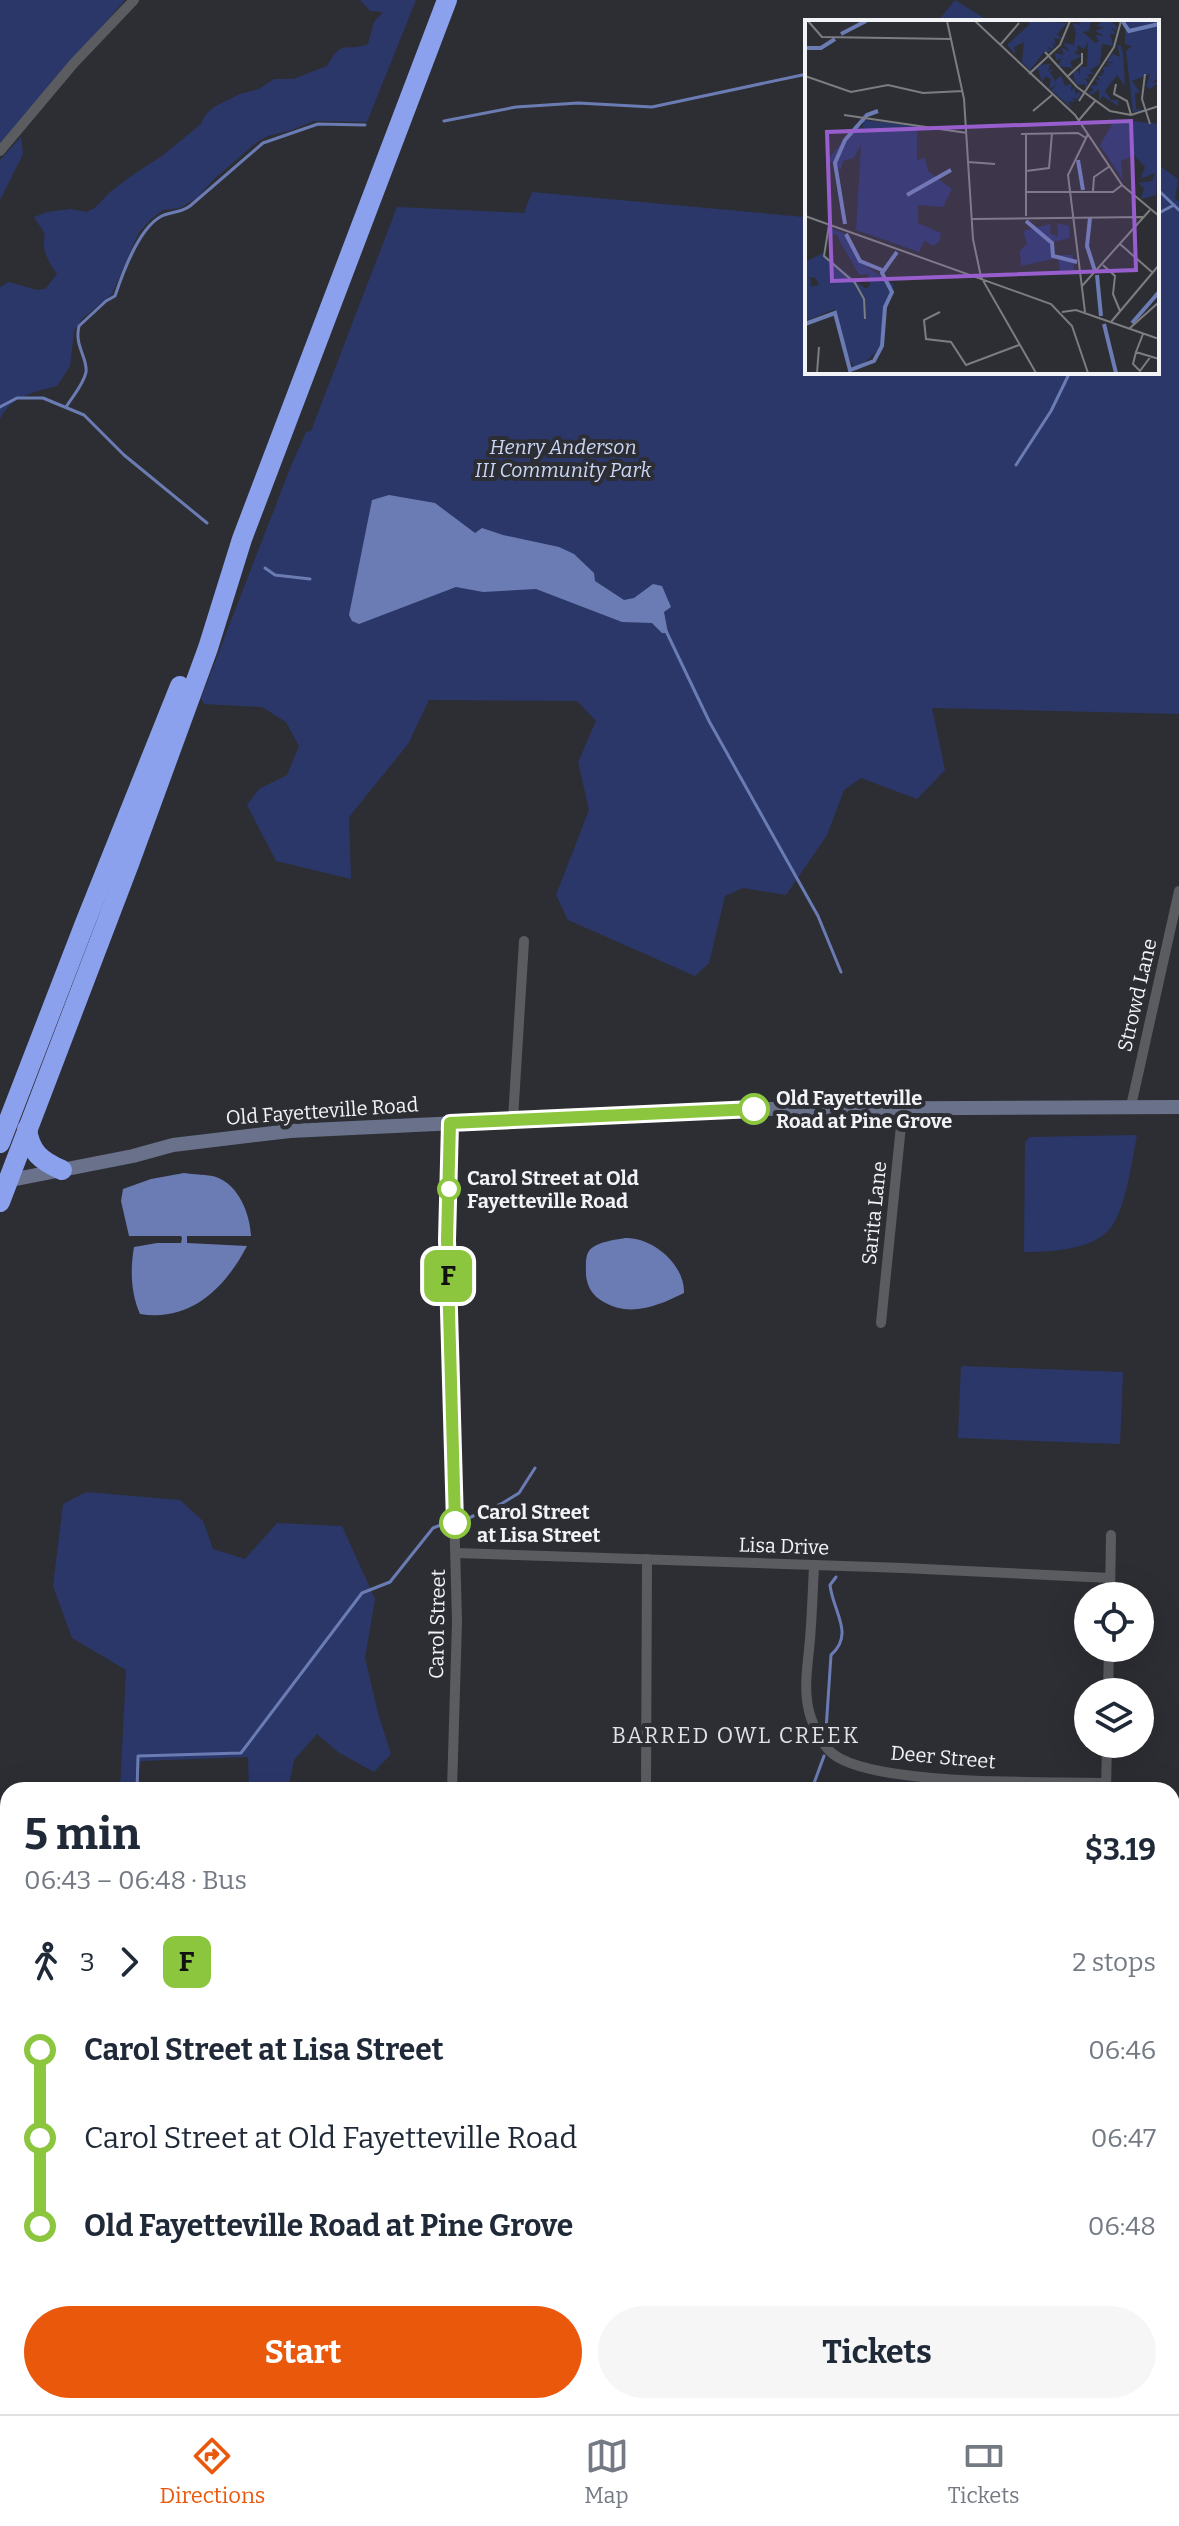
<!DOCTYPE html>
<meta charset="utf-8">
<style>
:root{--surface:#fff;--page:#f6f6f7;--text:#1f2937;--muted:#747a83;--line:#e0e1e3;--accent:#ea580c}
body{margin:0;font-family:Bitter,serif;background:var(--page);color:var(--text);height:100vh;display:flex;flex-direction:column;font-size:30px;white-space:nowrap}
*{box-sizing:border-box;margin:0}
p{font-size:26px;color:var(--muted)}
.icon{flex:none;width:44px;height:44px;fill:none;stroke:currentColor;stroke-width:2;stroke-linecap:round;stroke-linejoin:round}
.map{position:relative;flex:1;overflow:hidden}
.details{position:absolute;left:0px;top:1782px;width:1180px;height:632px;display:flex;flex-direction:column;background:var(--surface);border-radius:24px 24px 0 0;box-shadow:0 8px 32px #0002}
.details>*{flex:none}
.badge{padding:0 16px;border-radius:12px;font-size:28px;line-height:52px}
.fabs{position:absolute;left:1074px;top:1582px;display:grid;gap:16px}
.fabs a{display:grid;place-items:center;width:80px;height:80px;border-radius:50%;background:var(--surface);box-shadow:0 8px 32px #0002;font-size:40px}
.map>.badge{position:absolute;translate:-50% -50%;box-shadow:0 0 0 4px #fff}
.legs{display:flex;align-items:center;gap:12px;height:88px;padding:0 24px;font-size:26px}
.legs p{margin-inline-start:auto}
.head{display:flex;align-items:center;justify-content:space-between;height:136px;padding:0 24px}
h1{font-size:44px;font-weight:700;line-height:60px}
.action{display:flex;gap:16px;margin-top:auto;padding:16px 24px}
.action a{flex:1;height:92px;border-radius:48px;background:var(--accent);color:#fff;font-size:32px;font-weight:700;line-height:92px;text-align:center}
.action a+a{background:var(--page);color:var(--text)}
ul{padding:0 24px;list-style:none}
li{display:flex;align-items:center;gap:28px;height:88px;font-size:30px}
li i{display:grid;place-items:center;width:12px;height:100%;margin:0 10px;background:currentColor}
li i::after{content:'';width:20px;height:20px;margin:-10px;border:6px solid;border-radius:50%;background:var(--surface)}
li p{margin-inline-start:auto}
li:first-child i{background:linear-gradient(#0000 50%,currentColor 0)}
li:last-child i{background:linear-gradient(currentColor 50%,#0000 0)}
.tab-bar{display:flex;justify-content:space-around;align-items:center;height:112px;border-top:2px solid var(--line);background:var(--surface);font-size:22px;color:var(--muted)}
.tab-bar a{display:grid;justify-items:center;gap:4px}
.tab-bar .current{color:var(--accent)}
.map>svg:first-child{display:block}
.green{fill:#2b3769}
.water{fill:#6b7cb4}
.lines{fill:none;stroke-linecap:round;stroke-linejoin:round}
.stream{stroke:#6b7cb4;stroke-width:3}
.street{stroke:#5a5c60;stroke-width:10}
.secondary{stroke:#69718b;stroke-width:14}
.highway{stroke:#8ba1ee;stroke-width:20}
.line-1-casing{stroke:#fff;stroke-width:18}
.line-1{stroke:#8bc63e;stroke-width:12}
.stop-1-dot{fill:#fff;stroke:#8bc63e;stroke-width:4}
.labels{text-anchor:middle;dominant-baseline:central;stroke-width:8;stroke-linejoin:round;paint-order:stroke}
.park-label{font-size:20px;font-style:italic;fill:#cbd6f7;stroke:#2d2e33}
.street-label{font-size:20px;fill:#f2f3f6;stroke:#2d2e33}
.stop-label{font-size:20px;font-weight:bold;fill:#f2f3f6;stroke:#2d2e33;text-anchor:start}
.neighbourhood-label{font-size:22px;letter-spacing:2px;fill:#e0e2e8;stroke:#2d2e33}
.inset-river{fill:none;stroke:#6b7cb4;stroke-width:4}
.inset-road{fill:none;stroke:#7c7d81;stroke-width:2}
.view{fill:#995ecd;fill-opacity:0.15;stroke:#995ecd;stroke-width:4}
.inset-edge{fill:none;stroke:#f2f3f6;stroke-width:4}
</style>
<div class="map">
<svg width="1179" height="2414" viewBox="0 0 1179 2414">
<rect width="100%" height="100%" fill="#2d2e33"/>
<g class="green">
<path d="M0 0H125L0 144Z"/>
<path d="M360 0H416L367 122 314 121 292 130 268 136 257 142 213 180 198 197 180 208 163 210 150 220 138 234 112 294 82 319 74 331 70 366 57 386C36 391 10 397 0 419V287L9 282 37 290 45 289 57 274C48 261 41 250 45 234L34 217 47 212 71 209 87 212 96 207 110 192 134 174 162 156 201 124 206 114 214 107 240 94 259 89 274 79H293L327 66C343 37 345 53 368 44L374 22 383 12 370 11Z"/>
<path d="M955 0 990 22H937Z"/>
<path d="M21 137 23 154 0 200V160Z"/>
<path d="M1157 164 1178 179 1175 199 1179 201V714L932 708 945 770 917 799 861 778 844 790 827 835 786 895 743 888 725 896 709 963 695 976 568 920 556 895 589 810 578 762 596 721 577 701 429 700 408 744 349 817 351 879 276 861 247 805 259 789 287 775 299 746 286 722 262 707 204 704 201 698 291 466 306 432 311 431 397 207 524 213 532 192 804 217 807 218V372H1157Z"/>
<path d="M1137 1135C1132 1160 1126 1206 1112 1226 1096 1250 1050 1252 1024 1252L1025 1142 1030 1137Z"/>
<path d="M961 1366 1123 1372 1120 1444 958 1438Z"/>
<path d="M86 1492 180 1500 203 1521 213 1549 245 1559 277 1523 342 1526 375 1599 365 1658 378 1713 391 1754 374 1772 338 1752 317 1734 294 1760 288 1790H249L248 1757 141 1761 134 1790H120L126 1670 72 1638 53 1586 63 1504Z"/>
<path d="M1172 2273 1179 2276V2310L1177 2311 1178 2414H907L904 2406H1172Z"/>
</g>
<g class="water">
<path d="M389 495 435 503 475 533 482 528 503 535 559 547 574 554 594 573 595 581 624 600 634 598 653 584 662 586 671 607 664 612 668 633H662L652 623 622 622 536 589 483 592 456 587 359 624 352 621 349 615 372 500Z"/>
<path d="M184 1173C194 1175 207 1174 216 1177 239 1185 250 1214 251 1236H187V1243L247 1246C225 1288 191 1322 140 1314 131 1294 130 1270 134 1247L157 1243H181L182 1238 181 1236H129L121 1201 123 1189 151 1179Z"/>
<path d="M625 1238C652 1237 685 1264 684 1293 658 1306 629 1318 602 1301 592 1295 587 1286 586 1275 586 1268 585 1256 589 1251 595 1242 615 1240 625 1238Z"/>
</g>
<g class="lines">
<g class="stream">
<path d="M444 121 516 107 578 103 652 107 807 74"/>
<path d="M1157 189 1179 210"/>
<path d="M1157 214 1174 205"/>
<path d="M0 407 17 398H43L84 415 124 455 207 523"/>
<path d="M66 407C72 397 84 384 86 372 88 358 74 346 79 326L106 301 115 296C123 272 138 230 160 217 170 211 179 214 190 206L263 143 318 124 365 125"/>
<path d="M1016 465 1051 411 1070 372"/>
<path d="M265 568 275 575 310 579"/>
<path d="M666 631 709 721 818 916 841 972"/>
<path d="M464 1520 501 1504 519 1493 535 1468"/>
<path d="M829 1739 826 1730 831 1655C855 1634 833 1612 830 1585L836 1577"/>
<path d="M813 1786 824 1756"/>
<path d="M137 1790 138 1756 241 1753 362 1593 390 1582 433 1528 448 1522"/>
<path d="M0 2091 8 2088"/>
</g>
<g class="street">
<path d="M0 151 74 63 134 0"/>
<path d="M1131 1106 1179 891"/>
<path d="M513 1119 524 941"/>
<path d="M450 1123 447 1240 457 1622 452 1790"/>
<path d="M881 1323 902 1116 901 1107"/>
<path d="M456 1553 903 1568 1110 1578"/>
<path d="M814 1565C813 1589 812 1614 810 1639 808 1665 802 1692 811 1718 815 1730 823 1746 833 1754 876 1787 1048 1781 1106 1783"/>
<path d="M1110 1596 1111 1535"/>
<path d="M1108 1692 1109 1648"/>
<path d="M646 1790 647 1559"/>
<path d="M1106 1790 1107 1744"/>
<path d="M0 1970 8 1969"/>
<path d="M0 2108 8 2115"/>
<path d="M0 2205 8 2195"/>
<path d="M335 2406 344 2414"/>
<path d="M94 2414 102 2406"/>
<path d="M422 2414V2406"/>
</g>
<g class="secondary">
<path d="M1 1182 133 1156 173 1145 290 1131 751 1109 1179 1107"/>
<path d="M1172 2020 1179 2016"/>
<path d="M582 2414 591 2406"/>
</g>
<g class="highway">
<path d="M27 1129C30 1152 41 1161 62 1170"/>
<path d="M0 1143 85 923 180 686"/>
<path d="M0 1202 129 864 208 648 242 539 447 0"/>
</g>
</g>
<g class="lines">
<defs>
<path id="line-1" d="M455 1523 447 1240 450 1123 754 1109"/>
</defs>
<use href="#line-1" class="line-1-casing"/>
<use href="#line-1" class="line-1"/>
</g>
<g class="stop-1-dot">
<circle cx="754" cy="1109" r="14"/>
<circle cx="449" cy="1189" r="10"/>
<circle cx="455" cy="1523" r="14"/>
</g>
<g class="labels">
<g class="park-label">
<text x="563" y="447">Henry Anderson<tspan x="563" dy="23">III Community Park</tspan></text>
</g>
<g class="street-label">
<text transform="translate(1137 995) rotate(-77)">Strowd Lane</text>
<text transform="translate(322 1111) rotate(-4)">Old Fayetteville Road</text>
<text transform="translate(874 1213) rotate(-84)">Sarita Lane</text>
<text transform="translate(784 1546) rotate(2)">Lisa Drive</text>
<text transform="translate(437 1624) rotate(-89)">Carol Street</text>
<text transform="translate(943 1757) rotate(5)">Deer Street</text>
</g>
<g class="stop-label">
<text x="776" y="1098">Old Fayetteville<tspan x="776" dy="23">Road at Pine Grove</tspan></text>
<text x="467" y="1178">Carol Street at Old<tspan x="467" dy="23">Fayetteville Road</tspan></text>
<text x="477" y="1512">Carol Street<tspan x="477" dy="23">at Lisa Street</tspan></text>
</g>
<g class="neighbourhood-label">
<text x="736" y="1735">BARRED OWL CREEK</text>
</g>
</g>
<g transform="translate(805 20)">
<rect width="354" height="354" fill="#2d2e33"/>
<path d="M222 1 262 3 252 14 257 19 249 18 251 27 247 22 249 29 242 27 247 31 239 32 225 50 217 42 219 22 209 27 211 35 202 25 225 4ZM274 1H286L284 11 278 12 290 23 294 21 290 15 299 16 290 11 299 7 291 6 298 1H312L313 2H307L312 7 311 11 305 6 311 14H305L308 26 297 24 295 44 285 50 289 54H282L285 59 279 58 283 63 280 69V64L273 65 265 56 270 60 268 53 273 50 275 56V47H282L283 22 279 29 272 25 273 31 268 32 276 36 265 42 268 48 253 46 257 38 251 40 250 33 259 35 256 27 265 32 258 23 269 25 271 12 265 10 271 11 267 3 275 5ZM320 1H354V57L348 62 353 63 345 69 341 66 345 54 327 61 335 72 330 73 331 89 339 90 328 92 321 31 327 26 320 24ZM312 24 316 26 318 34 320 66 312 55 300 71 306 80H313V86L298 76 294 81V69L287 75 283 72 289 71 285 66 293 65 290 59 296 61 292 56H298L294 52 299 54 298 47 305 46 301 43H309L302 41 307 34 315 37ZM242 39 235 45 245 44 243 51 250 48 245 52 250 61 256 55 260 66 266 64V71L270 67V74L276 72 273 79 266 78 271 81 263 82 267 88 246 70 253 64 244 69 246 59 240 56 237 63 233 48 227 53 233 44ZM310 99 354 104 351 175 336 179 339 168 333 163 347 161 350 153 335 159 340 147 329 135 316 141 318 160 295 125ZM59 100 112 106V140L120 138 123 151 147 169 138 187 113 185V203L136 213 134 222 127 226 120 220 114 232 51 210 56 125 49 138 38 141 36 150 23 140 51 104 57 109ZM252 203 264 206 265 218 248 222V235H268L269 250 255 251 253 238 216 246 215 231 222 223 218 211 246 204 245 213 253 217ZM25 208 41 214 54 241 89 265 78 292 76 327 52 350 40 334 30 289 0 301V258H5L6 267 14 265 11 258 0 257V242L18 233 61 269 65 265 63 254 54 255 31 214 25 215Z" fill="#2b3769"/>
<path class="inset-river" d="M318 2 324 11 354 4M36 14 61 1M0 28H16L30 19M273 140 278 170M102 175 146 150M285 198 282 226 290 251M221 201 247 223 248 236 272 242M40 204 30 143 40 120 62 95 73 91M41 214 55 241 77 250M292 255 296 296M327 303 354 272M0 304 30 293 45 350 69 341 77 326 80 287 87 272 77 253 92 232M299 304 311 353"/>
<path class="inset-road" d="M3 1 17 17 147 19M142 1 159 79 168 219 176 257 231 353M170 1 270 95 317 165 354 196M196 24 214 3M240 32 272 67 305 91 326 95 354 86M224 54 255 25 265 1M340 54 337 79 345 104M0 56 46 72 83 65 118 73 158 71M262 57 277 43V33M311 64 309 74 322 81 326 95M274 81 309 27 316 1M228 91 247 75M39 95 162 113M274 100 291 80M216 114 273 113 281 118M163 142 190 144M221 151 244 148 247 113M288 171 289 157 305 146M221 172H308L317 165M0 196 246 284 267 306 283 353M221 196V114M167 199 338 197M24 205 19 236 50 263 59 279 60 299M315 224 348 253M298 245 310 256 308 274 315 291M277 266 345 190M135 292 119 300 121 319 146 322 161 345 214 325M257 292 271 290 354 319M280 292 263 155 283 114M306 302 354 245M325 308 354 282M338 314 331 332 354 339M331 332 328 344 335 351 346 336M12 353 14 327"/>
<path class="view" d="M326 101 331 250 27 261 22 112Z"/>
<rect width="354" height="354" class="inset-edge"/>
</g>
</svg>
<div class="fabs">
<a><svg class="icon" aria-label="locate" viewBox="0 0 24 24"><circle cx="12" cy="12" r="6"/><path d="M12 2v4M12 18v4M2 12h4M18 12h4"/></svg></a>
<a><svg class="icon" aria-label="layers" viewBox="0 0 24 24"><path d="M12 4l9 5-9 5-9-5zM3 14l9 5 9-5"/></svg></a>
</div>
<b class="badge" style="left:448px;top:1276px;background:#8bc63e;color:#111">F</b>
<section class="details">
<div class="head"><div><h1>5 min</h1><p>06:43 – 06:48 · Bus</p></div><b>$3.19</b></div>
<div class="legs"><svg class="icon" aria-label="walk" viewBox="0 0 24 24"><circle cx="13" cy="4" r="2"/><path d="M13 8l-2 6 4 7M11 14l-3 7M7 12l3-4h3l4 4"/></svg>3<svg class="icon" aria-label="forward" viewBox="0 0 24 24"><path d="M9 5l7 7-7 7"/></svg><b class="badge" style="background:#8bc63e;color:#111">F</b><p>2 stops</p></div>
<ul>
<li><i style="color:#8bc63e"></i><b>Carol Street at Lisa Street</b><p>06:46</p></li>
<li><i style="color:#8bc63e"></i><span>Carol Street at Old Fayetteville Road</span><p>06:47</p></li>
<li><i style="color:#8bc63e"></i><b>Old Fayetteville Road at Pine Grove</b><p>06:48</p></li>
</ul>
<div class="action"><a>Start</a><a>Tickets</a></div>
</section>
</div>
<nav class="tab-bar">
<a class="current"><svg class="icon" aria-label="directions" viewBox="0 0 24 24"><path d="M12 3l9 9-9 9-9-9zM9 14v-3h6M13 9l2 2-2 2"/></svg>Directions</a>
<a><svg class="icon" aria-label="map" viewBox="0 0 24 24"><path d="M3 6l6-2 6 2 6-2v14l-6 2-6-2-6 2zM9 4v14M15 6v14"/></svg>Map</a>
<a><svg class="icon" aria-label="tickets" viewBox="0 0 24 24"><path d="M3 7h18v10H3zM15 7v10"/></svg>Tickets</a>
</nav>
